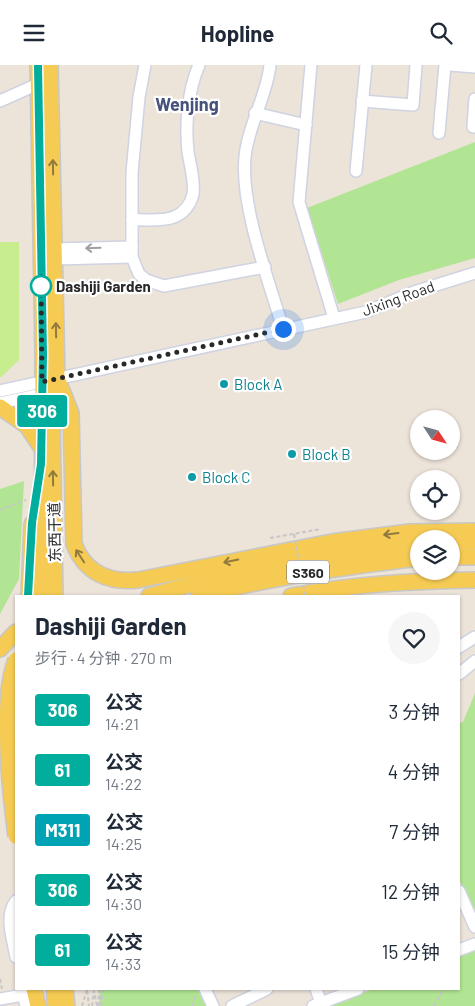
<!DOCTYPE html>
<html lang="zh">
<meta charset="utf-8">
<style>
:root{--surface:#fff;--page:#f6f6f7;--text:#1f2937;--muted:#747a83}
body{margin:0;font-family:Barlow,"Noto Sans SC",sans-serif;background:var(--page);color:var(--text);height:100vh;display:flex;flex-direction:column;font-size:19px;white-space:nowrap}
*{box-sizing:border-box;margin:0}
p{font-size:16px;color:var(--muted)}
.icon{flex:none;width:28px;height:28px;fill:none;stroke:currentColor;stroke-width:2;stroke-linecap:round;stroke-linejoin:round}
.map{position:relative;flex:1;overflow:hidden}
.drawer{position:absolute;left:15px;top:530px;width:445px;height:395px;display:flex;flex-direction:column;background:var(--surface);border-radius:0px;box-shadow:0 1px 4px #0004}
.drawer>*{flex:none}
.badge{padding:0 10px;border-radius:4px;font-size:18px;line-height:32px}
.needle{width:32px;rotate:126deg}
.buttons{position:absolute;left:410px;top:345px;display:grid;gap:10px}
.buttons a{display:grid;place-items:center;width:50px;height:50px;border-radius:50%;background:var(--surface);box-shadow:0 1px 4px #0004;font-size:25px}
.you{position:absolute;width:25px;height:25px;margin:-12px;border:4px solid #fff;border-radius:50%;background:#1a73e8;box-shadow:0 0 0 8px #1a73e833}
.map>.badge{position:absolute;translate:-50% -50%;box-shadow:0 0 0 2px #fff}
.round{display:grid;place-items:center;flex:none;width:52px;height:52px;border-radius:26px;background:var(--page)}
.summary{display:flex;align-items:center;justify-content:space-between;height:85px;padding:0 20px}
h1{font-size:24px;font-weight:700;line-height:38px}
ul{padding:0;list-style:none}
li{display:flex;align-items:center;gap:15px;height:60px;padding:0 20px}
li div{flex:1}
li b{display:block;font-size:19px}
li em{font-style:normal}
li .badge{min-width:55px;font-weight:700;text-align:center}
header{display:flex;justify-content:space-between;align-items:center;height:65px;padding:0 20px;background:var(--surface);font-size:22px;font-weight:700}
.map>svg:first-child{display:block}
.green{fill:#b2e593}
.pitch{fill:#c8ed8e}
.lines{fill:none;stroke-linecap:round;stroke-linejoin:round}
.minor-casing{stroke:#cfd3e2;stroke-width:14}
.major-casing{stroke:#c7c7c7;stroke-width:18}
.path{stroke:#c7c7c7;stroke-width:2;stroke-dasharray:4 2.5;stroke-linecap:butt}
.minor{stroke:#fff;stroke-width:11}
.major{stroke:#f6cb54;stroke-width:15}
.major-bridge-casing{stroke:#c7c7c7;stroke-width:18;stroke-linecap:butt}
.path-bridge{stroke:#c7c7c7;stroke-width:2;stroke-dasharray:4 2.5;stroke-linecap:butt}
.major-bridge{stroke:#f6cb54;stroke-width:15}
.oneway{stroke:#907a3e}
.oneway2{stroke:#9f9f9f}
.line-casing{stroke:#fff;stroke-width:11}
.line{stroke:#01ad9c;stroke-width:8}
.walk{stroke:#292929;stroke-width:5;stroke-dasharray:0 9}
.stop-dot{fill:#fff;stroke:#01ad9c;stroke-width:2.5}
.culture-dot{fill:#0f9aa8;stroke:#fff;stroke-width:2}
.labels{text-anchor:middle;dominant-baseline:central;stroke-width:4.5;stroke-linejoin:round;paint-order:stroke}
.shield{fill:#fff;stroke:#696969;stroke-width:1}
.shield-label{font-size:14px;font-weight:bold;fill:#292929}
.stop-label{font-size:15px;font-weight:bold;fill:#292929;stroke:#fff;text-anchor:start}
.street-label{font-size:15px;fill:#292929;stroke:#fff}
.culture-label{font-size:15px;fill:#0d838f;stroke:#fff;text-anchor:start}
.quarter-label{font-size:18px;font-weight:bold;fill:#47527b;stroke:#fff}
</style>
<header><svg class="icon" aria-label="menu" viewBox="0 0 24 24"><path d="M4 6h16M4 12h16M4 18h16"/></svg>Hopline<svg class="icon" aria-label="search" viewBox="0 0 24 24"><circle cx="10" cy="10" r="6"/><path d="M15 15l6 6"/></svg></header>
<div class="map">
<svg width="475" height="941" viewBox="0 0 475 941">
<rect width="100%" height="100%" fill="#ece3d9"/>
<g class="green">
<path d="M475 77V193L399 215 338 239 307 143Z"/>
<path d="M24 416 19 514 0 549V424Z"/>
<path d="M475 628V850L459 814V658L463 657Z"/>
<path d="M475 884V941H328L373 924H459V891Z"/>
<path d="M100 924H200L207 941H99Z"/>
</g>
<path class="pitch" d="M0 177H19V295L0 313Z"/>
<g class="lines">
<defs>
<g id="minor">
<path d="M145 0 139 32 132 108V192L139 209 146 215 164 221 265 202"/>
<path d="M270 0C267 31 248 60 245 92 240 140 269 216 283 264"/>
<path d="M311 0 299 137 334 253"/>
<path d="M450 0 475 2"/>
<path d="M0 36 38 19"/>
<path d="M362 36 413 40 416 0"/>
<path d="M255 48 306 60"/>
<path d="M473 62 475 34"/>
<path d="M439 68 445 0"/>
<path d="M356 106 366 0"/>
<path d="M132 155C145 154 162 157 174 152 184 148 191 139 193 129 195 116 190 100 188 87 185 60 188 25 199 0"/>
<path d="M54 184 132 182"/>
<path d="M55 194 132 192"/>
<path d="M0 326 366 247 414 227 475 208"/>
<path d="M0 338 42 329 47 323"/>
<path d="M459 582 475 572"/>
<path d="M459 609 475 596"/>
<path d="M459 826 475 862"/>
<path d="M16 836C4 851 13 874 16 892"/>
<path d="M459 885 475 879"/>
<path d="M22 924 26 941"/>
<path d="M205 924 213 941"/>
<path d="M316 924 321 938"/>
<path d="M0 934 23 930"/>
<path d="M232 941 267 924"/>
<path d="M313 941 358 924"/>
</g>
<g id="major">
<path d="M38 0 43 289 42 531"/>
<path d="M50 0 57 313 52 350 55 531"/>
<path d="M57 313 71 348 74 479C85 508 109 518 138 515L332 477 410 467 475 466"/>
<path d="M0 342 27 361 41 382"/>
<path d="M451 484 472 476 475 477"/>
<path d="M451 492H475"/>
<path d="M29 531 32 459"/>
<path d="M149 531C241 505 323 488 419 480"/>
<path d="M199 531C272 512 344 502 419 493"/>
<path d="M291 531C352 519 413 516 475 515"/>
<path d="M0 584 16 567"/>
<path d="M0 668 10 674 16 681"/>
<path d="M34 924 38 941"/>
<path d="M54 924 56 941"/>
<path d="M65 924 67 941"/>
</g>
</defs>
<use href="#minor" class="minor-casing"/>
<use href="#major" class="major-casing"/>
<g class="path">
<path d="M0 445 26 435"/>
<path d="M270 473 321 464"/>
<path d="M0 914 2 924"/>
<path d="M82 941 87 924 89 941"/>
<path d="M92 941 94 926 97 941"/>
<path d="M98 941 99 926 101 941"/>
<path d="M101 941 103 924"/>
<path d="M192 941 196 931"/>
<path d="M434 941 443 924"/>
</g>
<use href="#minor" class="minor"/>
<use href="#major" class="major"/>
<defs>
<path id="major-bridge" d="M16 595C0 632 10 726 16 771"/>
</defs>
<use href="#major-bridge" class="major-bridge-casing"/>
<path class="path-bridge" d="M294 469 305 531"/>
<use href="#major-bridge" class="major-bridge"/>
</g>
<defs><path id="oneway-shaft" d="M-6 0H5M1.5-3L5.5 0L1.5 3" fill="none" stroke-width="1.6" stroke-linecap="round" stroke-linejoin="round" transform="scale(1.25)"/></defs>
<g class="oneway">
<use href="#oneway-shaft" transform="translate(53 102) rotate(-91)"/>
<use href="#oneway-shaft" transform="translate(56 265) rotate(-91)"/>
<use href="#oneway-shaft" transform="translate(53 413) rotate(-91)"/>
<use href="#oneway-shaft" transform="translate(391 469) rotate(173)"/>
<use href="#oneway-shaft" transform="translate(80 491) rotate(-123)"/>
<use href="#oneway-shaft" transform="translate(231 496) rotate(168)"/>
</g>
<use class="oneway2" href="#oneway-shaft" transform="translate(93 183) rotate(178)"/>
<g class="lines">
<defs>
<path id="line" d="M28 531 32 458 41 399 43 289 38 0"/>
</defs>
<use href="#line" class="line-casing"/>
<use href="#line" class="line"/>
<path class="walk" d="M41 221V212L42 317 283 264"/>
</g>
<circle class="stop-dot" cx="41" cy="221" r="10"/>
<g class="culture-dot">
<circle cx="224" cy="319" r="5"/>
<circle cx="292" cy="389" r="5"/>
<circle cx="192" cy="412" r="5"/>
</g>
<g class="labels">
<rect class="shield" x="287" y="495.5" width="42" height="23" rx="4"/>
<g class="shield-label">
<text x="308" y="507">S360</text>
</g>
<g class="stop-label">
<text x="56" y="221">Dashiji Garden</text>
</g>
<g class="street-label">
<text transform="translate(398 233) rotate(-20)">Jixing Road</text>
<text transform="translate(54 467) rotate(-91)">东西干道</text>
</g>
<g class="culture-label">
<text x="234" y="319">Block A</text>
<text x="302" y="389">Block B</text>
<text x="202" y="412">Block C</text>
</g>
<g class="quarter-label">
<text x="187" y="39">Wenjing</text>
</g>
</g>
</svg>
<div class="buttons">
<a><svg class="needle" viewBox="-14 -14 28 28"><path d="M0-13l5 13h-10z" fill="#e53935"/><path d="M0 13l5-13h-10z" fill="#747a83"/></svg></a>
<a><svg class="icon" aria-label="locate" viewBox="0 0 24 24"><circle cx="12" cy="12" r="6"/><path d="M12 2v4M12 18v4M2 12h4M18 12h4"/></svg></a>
<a><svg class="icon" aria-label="layers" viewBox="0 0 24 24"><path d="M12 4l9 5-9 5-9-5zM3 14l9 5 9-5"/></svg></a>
</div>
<div class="you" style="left:283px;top:264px"></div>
<b class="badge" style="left:42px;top:346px;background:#01ad9c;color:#fff">306</b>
<section class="drawer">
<div class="summary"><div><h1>Dashiji Garden</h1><p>步行 · 4 分钟 · 270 m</p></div><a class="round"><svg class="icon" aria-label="heart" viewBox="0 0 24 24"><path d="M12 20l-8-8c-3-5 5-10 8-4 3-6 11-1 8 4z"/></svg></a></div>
<ul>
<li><span class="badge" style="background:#01ad9c;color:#fff">306</span><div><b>公交</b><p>14:21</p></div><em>3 分钟</em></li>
<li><span class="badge" style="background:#01ad9c;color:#fff">61</span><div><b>公交</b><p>14:22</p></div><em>4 分钟</em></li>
<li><span class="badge" style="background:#00a3b4;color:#fff">M311</span><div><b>公交</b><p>14:25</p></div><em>7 分钟</em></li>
<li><span class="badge" style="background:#01ad9c;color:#fff">306</span><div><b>公交</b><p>14:30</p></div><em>12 分钟</em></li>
<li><span class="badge" style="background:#01ad9c;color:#fff">61</span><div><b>公交</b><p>14:33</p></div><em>15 分钟</em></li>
</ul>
</section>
</div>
